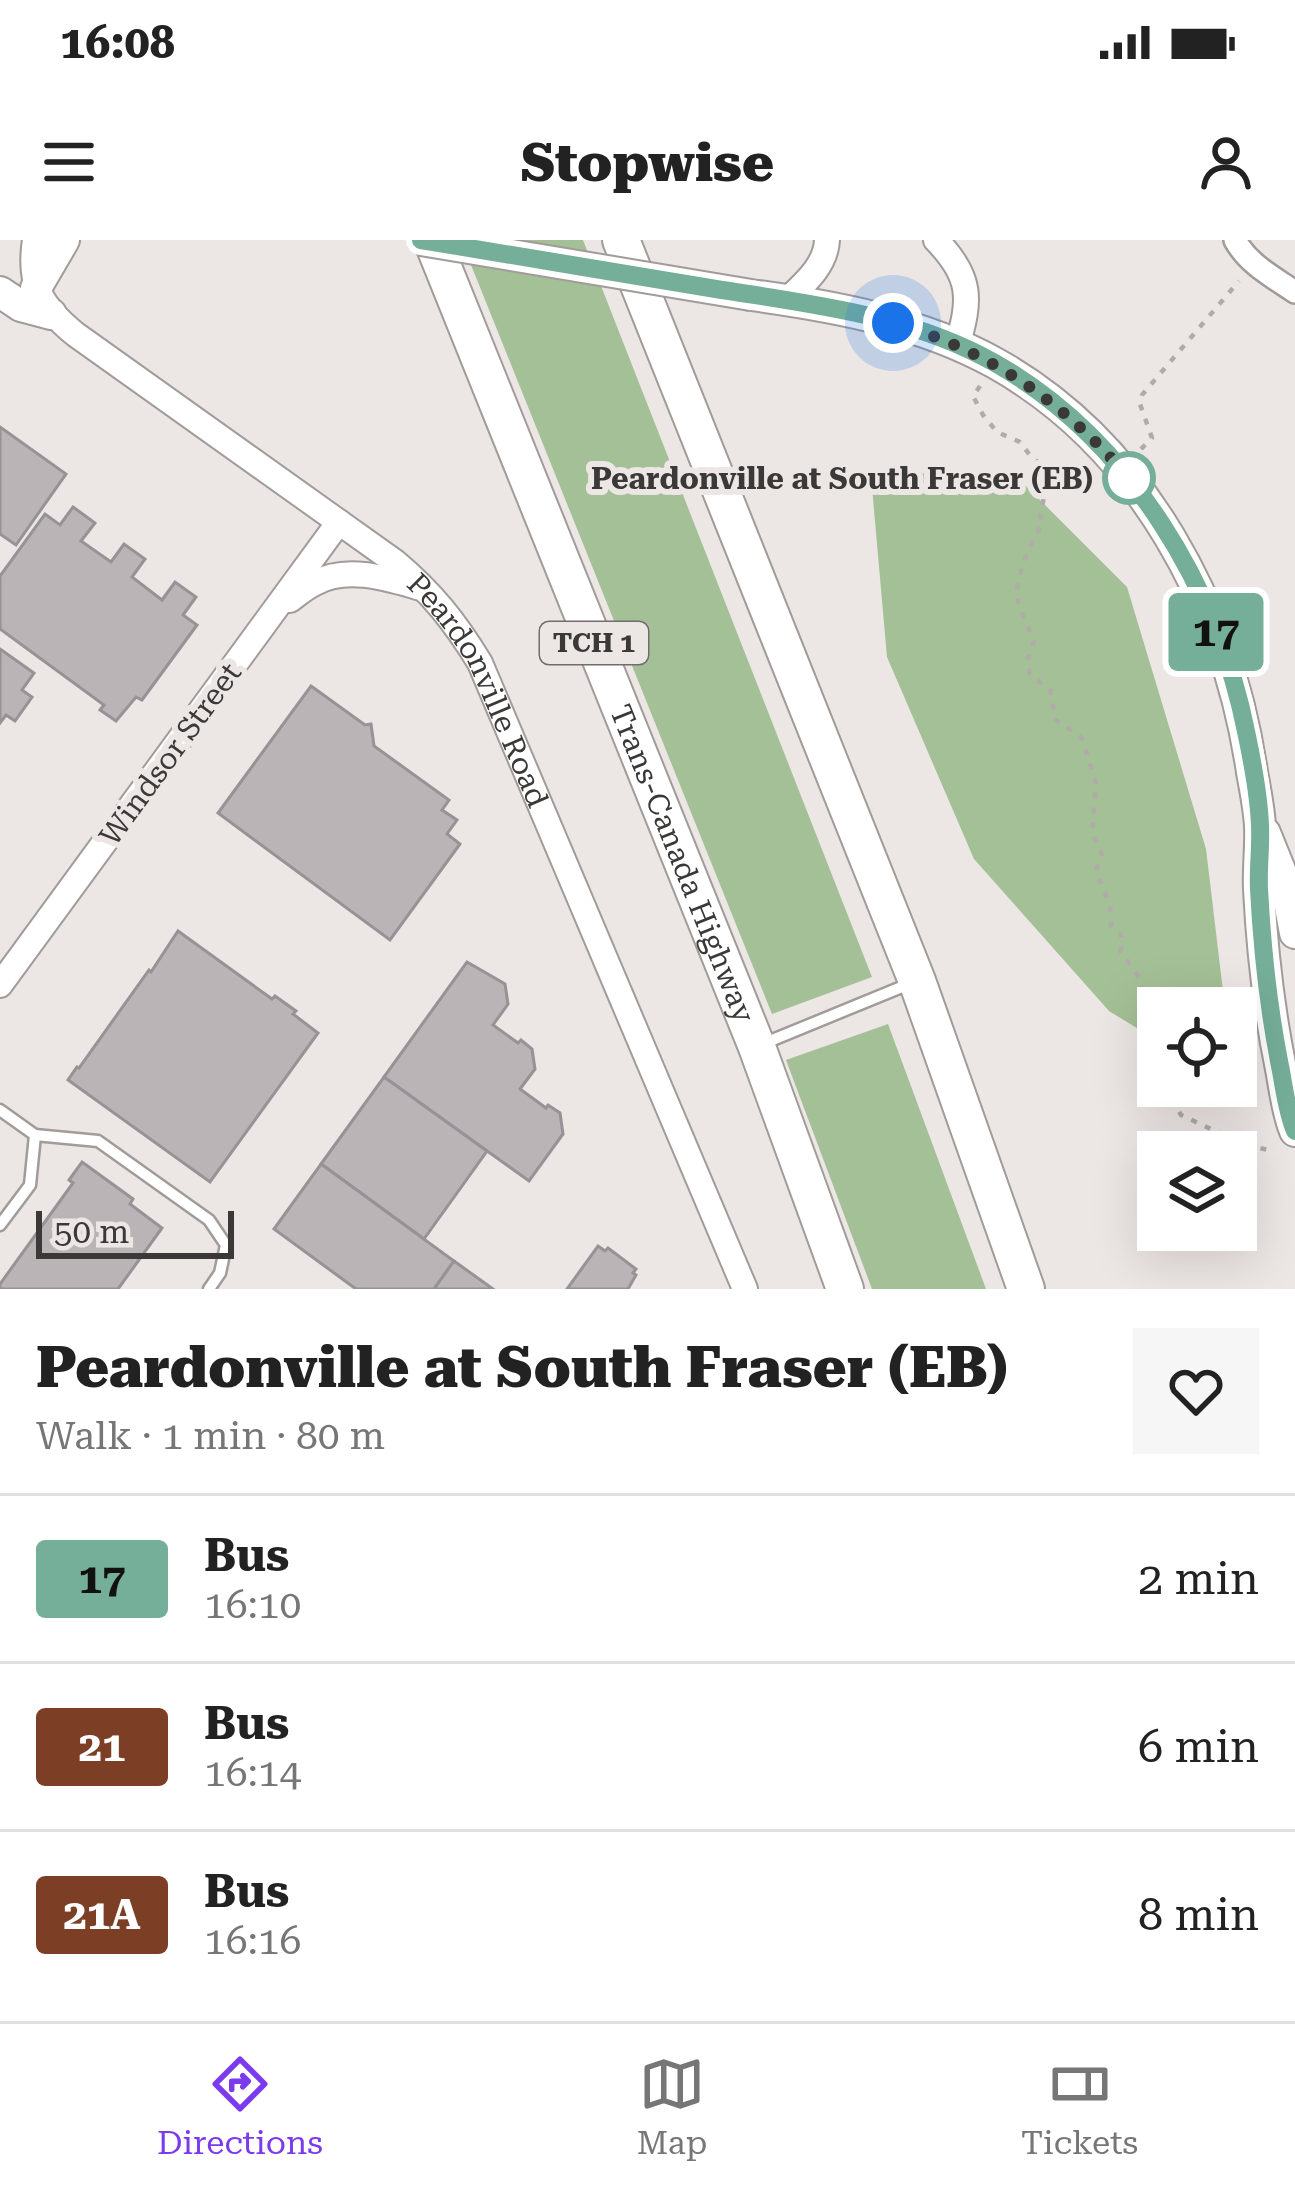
<!DOCTYPE html>
<meta charset="utf-8">
<style>
:root{--surface:#fff;--page:#f6f6f6;--text:#222;--muted:#767676;--line:#e0e0e0;--accent:#7c3aed}
body{margin:0;font-family:"Roboto Serif",serif;background:var(--page);color:var(--text);height:100vh;display:flex;flex-direction:column;font-size:45px;white-space:nowrap}
*{box-sizing:border-box;margin:0}
p{font-size:39px;color:var(--muted)}
.icon{flex:none;width:66px;height:66px;fill:none;stroke:currentColor;stroke-width:2;stroke-linecap:round;stroke-linejoin:round}
.map{position:relative;height:1049px;overflow:hidden}
.panel{display:flex;flex-direction:column;background:var(--surface);flex:1}
.panel>*{flex:none}
.badge{padding:0 24px;border-radius:9px;font-size:42px;line-height:78px}
.fabs{position:absolute;left:1137px;top:747px;display:grid;gap:24px}
.fabs a{display:grid;place-items:center;width:120px;height:120px;border-radius:0px;background:var(--surface);box-shadow:0 12px 48px #0002;font-size:60px}
.scale{position:absolute;left:36px;bottom:30px;width:198px;box-sizing:border-box;padding-left:12px;border:6px solid #3b3938;border-top:0;font-size:33px;line-height:42px;white-space:nowrap;color:#3b3938;-webkit-text-stroke:9px #ece6e4;paint-order:stroke}
.you{position:absolute;width:60px;height:60px;margin:-30px;border:9px solid #fff;border-radius:50%;background:#1a73e8;box-shadow:0 0 0 18px #1a73e833}
.map>.badge{position:absolute;translate:-50% -50%;box-shadow:0 0 0 6px #fff}
.round{display:grid;place-items:center;flex:none;width:126px;height:126px;border-radius:0px;background:var(--page)}
.head{display:flex;align-items:center;justify-content:space-between;height:204px;padding:0 36px}
h1{font-size:57px;font-weight:800;line-height:90px}
ul{padding:0;list-style:none}
li{display:flex;align-items:center;gap:36px;height:168px;padding:0 36px;border-top:3px solid var(--line)}
li div{flex:1}
li b{display:block;font-size:45px}
li em{font-style:normal}
li .badge{min-width:132px;font-weight:700;text-align:center}
.status{display:flex;justify-content:space-between;align-items:center;height:84px;padding:0 60px;background:var(--surface);direction:ltr}
.status svg{height:33px;fill:currentColor}
header{display:flex;justify-content:space-between;align-items:center;height:156px;padding:0 36px;background:var(--surface);font-size:54px;font-weight:800}
.tab-bar{display:flex;justify-content:space-around;align-items:center;height:168px;border-top:3px solid var(--line);background:var(--surface);font-size:33px;color:var(--muted)}
.tab-bar a{display:grid;justify-items:center;gap:6px}
.tab-bar .active{color:var(--accent)}
.map>svg:first-child{display:block}
.green{fill:#a4c096}
.building{fill:#bab4b7;stroke:#979295;stroke-width:3}
.lines{fill:none;stroke-linecap:round;stroke-linejoin:round}
.service-casing{stroke:#a19b99;stroke-width:15}
.minor-casing{stroke:#a19b99;stroke-width:26}
.tertiary-casing{stroke:#a19b99;stroke-width:28}
.secondary-casing{stroke:#a19b99;stroke-width:34}
.motorway-casing{stroke:#a19b99;stroke-width:40}
.path{stroke:#b0aba9;stroke-width:4.5;stroke-dasharray:6 9;stroke-linecap:butt}
.service{stroke:#fff;stroke-width:10}
.minor{stroke:#fff;stroke-width:21}
.tertiary{stroke:#fff;stroke-width:24}
.secondary{stroke:#fff;stroke-width:30}
.motorway{stroke:#fff;stroke-width:36}
.secondary-bridge-casing{stroke:#a19b99;stroke-width:34;stroke-linecap:butt}
.secondary-bridge{stroke:#fff;stroke-width:30}
.line-casing{stroke:#fff;stroke-width:27}
.line{stroke:#75ae99;stroke-width:18}
.walk{stroke:#3b3938;stroke-width:12;stroke-dasharray:0 21.6}
.stop-dot{fill:#fff;stroke:#75ae99;stroke-width:6}
.labels{text-anchor:middle;dominant-baseline:central;stroke-width:12;stroke-linejoin:round;paint-order:stroke}
.shield{fill:#ece6e4;stroke:#706d6c;stroke-width:3}
.shield-label{font-size:27px;font-weight:bold;fill:#3b3938}
.stop-label{font-size:30px;font-weight:bold;fill:#3b3938;stroke:#ece6e4;text-anchor:end}
.street-label{font-size:30px;fill:#3b3938;stroke:#ece6e4}
</style>
<div class="status"><b>16:08</b><svg viewBox="0 0 49 12"><path d="M0 12V9h3v3zM5 12V6h3v6zM10 12V3h3v9zM15 12V0h3v12zM26 1h20v11H26zM47 4h2v5h-2z"/></svg></div>
<header><svg class="icon" aria-label="menu" viewBox="0 0 24 24"><path d="M4 6h16M4 12h16M4 18h16"/></svg>Stopwise<svg class="icon" aria-label="person" viewBox="0 0 24 24"><circle cx="12" cy="8" r="4"/><path d="M4 21q1-7 8-7t8 7"/></svg></header>
<div class="map">
<svg width="1295" height="1049" viewBox="0 0 1295 1049">
<rect width="100%" height="100%" fill="#ece6e4"/>
<g class="green">
<path d="M461 0H583L872 737 772 774Z"/>
<path d="M1009 229 1127 347 1206 609 1225 768H1158V801L1109 771 974 619 887 417 871 236Z"/>
<path d="M888 784 986 1049H872L786 820Z"/>
</g>
<g class="building">
<path d="M0 187 66 234 16 305 0 294Z"/>
<path d="M73 267 95 283 81 301 111 322 124 304 145 319 132 337 162 360 175 342 196 357 183 375 197 385 142 460 136 457 116 481 100 470 104 465 0 389V336L45 274 60 285Z"/>
<path d="M0 409 34 433 22 450 32 457 15 481 6 475 0 483Z"/>
<path d="M311 446 365 485 371 484 374 506 449 560 442 570 457 580 447 594 460 604 390 700 218 573Z"/>
<path d="M178 691 272 759 275 756 296 771 293 774 318 793 210 942 68 840 77 827 79 828 149 730 151 732Z"/>
<path d="M467 722 505 744 508 764 493 785 518 803 521 800 532 809 535 829 520 849 546 868 548 865 560 873 563 894 529 941 384 837Z"/>
<path d="M384 837 487 911 424 999 321 924Z"/>
<path d="M82 922 133 959 130 964 162 988 118 1049H0V1044L73 943 69 940Z"/>
<path d="M321 924 454 1021 434 1049H356L274 989Z"/>
<path d="M598 1006 605 1011 608 1008 636 1029 633 1033 636 1035 628 1049H567Z"/>
<path d="M454 1021 493 1049H434Z"/>
</g>
<g class="lines">
<defs>
<g id="service">
<path d="M765 803 909 744"/>
<path d="M0 870 35 895 30 945 0 985"/>
<path d="M35 895 98 901 209 980 226 1005 220 1033 209 1049"/>
</g>
<path id="minor" d="M1235 0C1248 24 1273 37 1295 52"/>
<g id="tertiary">
<path id="s1" d="M35 0C28 45 41 66 75 94L395 322C432 353 455 382 480 423L745 1049"/>
<path d="M936 0C972 37 971 59 957 106"/>
<path d="M787 60C805 43 826 25 827 0"/>
<path d="M290 360C298 354 306 347 315 343 347 325 389 339 421 348"/>
<path d="M0 745 339 282"/>
</g>
<g id="secondary">
<path d="M36 48 64 0"/>
<path d="M0 52 21 66 51 74"/>
<path d="M751 55C833 66 921 82 995 123 1143 206 1228 369 1252 532 1255 549 1259 568 1260 586 1261 607 1258 628 1259 649 1262 710 1269 770 1281 829 1285 850 1287 872 1295 891"/>
<path d="M1265 593 1286 645 1295 693"/>
</g>
<g id="motorway">
<path id="s2" d="M432 0 757 807 845 1049"/>
<path d="M621 0 917 741 1026 1049"/>
</g>
</defs>
<use href="#service" class="service-casing"/>
<use href="#minor" class="minor-casing"/>
<use href="#tertiary" class="tertiary-casing"/>
<use href="#secondary" class="secondary-casing"/>
<use href="#motorway" class="motorway-casing"/>
<g class="path">
<path d="M980 146 973 156 983 175 997 192 1020 202 1032 218 1044 226 1049 237 1040 274 1042 285C1032 298 1017 335 1017 352 1017 368 1028 386 1034 401L1027 421 1030 434 1050 450 1056 480 1082 498 1096 543 1092 594 1102 614 1096 631 1110 666 1111 686 1121 694V712L1140 739 1143 759 1152 771 1155 786 1152 821 1158 834"/>
<path d="M1141 209 1152 198 1140 164 1142 155 1239 41"/>
<path d="M1164 846 1181 875 1245 905 1273 911"/>
</g>
<use href="#service" class="service"/>
<use href="#minor" class="minor"/>
<use href="#tertiary" class="tertiary"/>
<use href="#secondary" class="secondary"/>
<use href="#motorway" class="motorway"/>
<defs>
<path id="secondary-bridge" d="M421 0 751 55"/>
</defs>
<use href="#secondary-bridge" class="secondary-bridge-casing"/>
<use href="#secondary-bridge" class="secondary-bridge"/>
</g>
<g class="lines">
<defs>
<path id="line" d="M421 0C519 16 618 33 716 49 810 64 911 75 995 123 1130 200 1218 347 1247 496 1253 525 1259 557 1260 586 1261 607 1258 628 1259 649 1262 707 1268 764 1279 821 1284 844 1286 870 1295 891"/>
</defs>
<use href="#line" class="line-casing"/>
<use href="#line" class="line"/>
<path class="walk" d="M893 83C993 111 1072 168 1138 249L1129 238"/>
</g>
<circle class="stop-dot" cx="1129" cy="238" r="24"/>
<g class="labels">
<rect class="shield" x="540" y="382" width="108" height="42" rx="9"/>
<g class="shield-label">
<text x="594" y="403">TCH 1</text>
</g>
<g class="stop-label">
<text x="1093" y="238">Peardonville at South Fraser (EB)</text>
</g>
<g class="street-label">
<text stroke="none"><textPath href="#s1" startOffset="657">Peardonville Road</textPath></text>
<text transform="translate(170 514) rotate(-54)">Windsor Street</text>
<text stroke="none"><textPath href="#s2" startOffset="672">Trans-Canada Highway</textPath></text>
</g>
</g>
</svg>
<div class="fabs">
<a><svg class="icon" aria-label="locate" viewBox="0 0 24 24"><circle cx="12" cy="12" r="6"/><path d="M12 2v4M12 18v4M2 12h4M18 12h4"/></svg></a>
<a><svg class="icon" aria-label="layers" viewBox="0 0 24 24"><path d="M12 4l9 5-9 5-9-5zM3 14l9 5 9-5"/></svg></a>
</div>
<div class="scale">50 m</div>
<div class="you" style="left:893px;top:83px"></div>
<b class="badge" style="left:1216px;top:392px;background:#75ae99;color:#111">17</b>
</div>
<section class="panel">
<div class="head"><div><h1>Peardonville at South Fraser (EB)</h1><p>Walk · 1 min · 80 m</p></div><a class="round"><svg class="icon" aria-label="heart" viewBox="0 0 24 24"><path d="M12 20l-8-8c-3-5 5-10 8-4 3-6 11-1 8 4z"/></svg></a></div>
<ul>
<li><span class="badge" style="background:#75ae99;color:#111">17</span><div><b>Bus</b><p>16:10</p></div><em>2 min</em></li>
<li><span class="badge" style="background:#7c3f25;color:#fff">21</span><div><b>Bus</b><p>16:14</p></div><em>6 min</em></li>
<li><span class="badge" style="background:#7c3f25;color:#fff">21A</span><div><b>Bus</b><p>16:16</p></div><em>8 min</em></li>
</ul>
</section>
<nav class="tab-bar">
<a class="active"><svg class="icon" aria-label="directions" viewBox="0 0 24 24"><path d="M12 3l9 9-9 9-9-9zM9 14v-3h6M13 9l2 2-2 2"/></svg>Directions</a>
<a><svg class="icon" aria-label="map" viewBox="0 0 24 24"><path d="M3 6l6-2 6 2 6-2v14l-6 2-6-2-6 2zM9 4v14M15 6v14"/></svg>Map</a>
<a><svg class="icon" aria-label="tickets" viewBox="0 0 24 24"><path d="M3 7h18v10H3zM15 7v10"/></svg>Tickets</a>
</nav>
